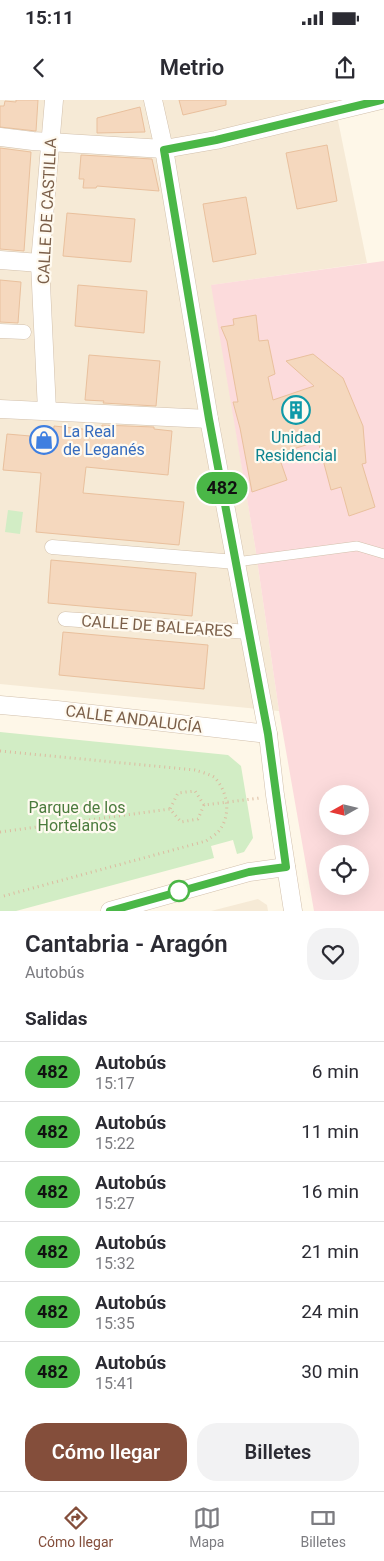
<!DOCTYPE html>
<html lang="es">
<meta charset="utf-8">
<style>
:root{--surface:#fff;--page:#f2f2f3;--text:#2b2b33;--muted:#7c7c81;--line:#e1e1e2;--accent:#844e3b}
body{margin:0;font-family:Roboto,sans-serif;background:var(--page);color:var(--text);height:100vh;display:flex;flex-direction:column;font-size:19px;white-space:nowrap}
*{box-sizing:border-box;margin:0}
p{font-size:16px;color:var(--muted)}
.icon{flex:none;width:28px;height:28px;fill:none;stroke:currentColor;stroke-width:2;stroke-linecap:round;stroke-linejoin:round}
.map{position:relative;height:811px;overflow:hidden}
.details{display:flex;flex-direction:column;background:var(--surface);flex:1}
.details>*{flex:none}
.badge{padding:0 10px;border-radius:16px;font-size:18px;line-height:32px}
.needle{width:32px;rotate:262deg}
.buttons{position:absolute;left:319px;top:685px;display:grid;gap:10px}
.buttons a{display:grid;place-items:center;width:50px;height:50px;border-radius:50%;background:var(--surface);box-shadow:0 5px 20px #0002;font-size:25px}
.map>.badge{position:absolute;translate:-50% -50%;box-shadow:0 0 0 2px #fff}
h2{padding:0 25px;font-size:19px;line-height:45px}
.round{display:grid;place-items:center;flex:none;width:52px;height:52px;border-radius:20px;background:var(--page)}
.overview{display:flex;align-items:center;justify-content:space-between;height:85px;padding:0 25px}
h1{font-size:24px;font-weight:600;line-height:38px}
.primary-button{display:flex;gap:10px;margin-top:auto;padding:10px 25px}
.primary-button a{flex:1;height:58px;border-radius:20px;background:var(--accent);color:#fff;font-size:20px;font-weight:600;line-height:58px;text-align:center}
.primary-button a+a{background:var(--page);color:var(--text)}
ul{padding:0;list-style:none}
li{display:flex;align-items:center;gap:15px;height:60px;padding:0 25px;border-top:1px solid var(--line)}
li div{flex:1}
li b{display:block;font-size:19px}
li em{font-style:normal}
li .badge{min-width:55px;font-weight:700;text-align:center}
.status{display:flex;justify-content:space-between;align-items:center;height:35px;padding:0 25px;background:var(--surface);direction:ltr}
.status svg{height:14px;fill:currentColor}
header{display:flex;justify-content:space-between;align-items:center;height:65px;padding:0 25px;background:var(--surface);font-size:22px;font-weight:600}
.menu{display:flex;justify-content:space-around;align-items:center;height:70px;border-top:1px solid var(--line);background:var(--surface);font-size:14px;color:var(--muted)}
.menu a{display:grid;justify-items:center;gap:2px}
.menu .selected{color:var(--accent)}
.map>svg:first-child{display:block}
.residential{fill:#f6ead6}
.medical{fill:#fcdbdc;fill-rule:evenodd}
.green{fill:#d2edc5}
.building{fill:#f5d8be;stroke:#e9c09d}
.lines{fill:none;stroke-linecap:round;stroke-linejoin:round}
.service-casing{stroke:#d2c0ac;stroke-width:10}
.pedestrian-casing{stroke:#d2c0ac;stroke-width:15}
.minor-casing{stroke:#d2c0ac;stroke-width:19}
.path{stroke:#dbbba0;stroke-width:3;stroke-dasharray:1 4;stroke-linecap:butt}
.service{stroke:#fff;stroke-width:9}
.pedestrian{stroke:#fff;stroke-width:14}
.minor{stroke:#fff;stroke-width:18}
.line-casing{stroke:#fff;stroke-width:11}
.line{stroke:#4ab747;stroke-width:8}
.stop-dot{fill:#fff;stroke:#4ab747;stroke-width:2.5}
.labels{text-anchor:middle;dominant-baseline:central;stroke-width:4.5;stroke-linejoin:round;paint-order:stroke}
.street-label{font-size:16px;fill:#7b5f49;stroke:#fffaf0}
.shop-label{font-size:16px;fill:#366cbe;stroke:#fffaf0;text-anchor:start}
.culture-label{font-size:16px;fill:#0d838f;stroke:#fffaf0}
.park-label{font-size:16px;fill:#4b7b3d;stroke:#fffaf0}
</style>
<div class="status"><b>15:11</b><svg viewBox="0 0 49 12"><path d="M0 12V9h3v3zM5 12V6h3v6zM10 12V3h3v9zM15 12V0h3v12zM26 1h20v11H26zM47 4h2v5h-2z"/></svg></div>
<header><svg class="icon" aria-label="back" viewBox="0 0 24 24"><path d="M15 5l-7 7 7 7"/></svg>Metrio<svg class="icon" aria-label="share" viewBox="0 0 24 24"><path d="M12 15V3M7 8l5-5 5 5M5 13v7h14v-7"/></svg></header>
<div class="map">
<svg width="384" height="811" viewBox="0 0 384 811">
<rect width="100%" height="100%" fill="#fef7e8"/>
<g class="residential">
<path d="M0 0H338L334 1 367 163 212 185 255 446 279 611 0 584Z"/>
<path d="M258 799 267 805 268 811H211Z"/>
</g>
<path class="medical" d="M384 161V811H314L279 611 255 446 211 185ZM328 694H360V726H328ZM328 754H360V786H328Z"/>
<g class="green">
<path d="M8 410 23 412 20 434 5 432Z"/>
<path d="M0 632 228 655 241 666 253 738 244 752 237 754 233 740 211 746 214 758 16 811H0Z"/>
</g>
<g class="building">
<path d="M16 0H38L36 31 0 27V6H4L5 1 16 2Z"/>
<path d="M179 0H226V5L183 15Z"/>
<path d="M140 7 145 32 97 33V18Z"/>
<path d="M327 45 337 101 297 109 286 53Z"/>
<path d="M0 48 31 52 24 151 0 149Z"/>
<path d="M81 55 152 59 159 91 97 86 96 88H83L84 79H79Z"/>
<path d="M246 97 256 154 213 162 203 104Z"/>
<path d="M67 113 135 119 131 162 63 156Z"/>
<path d="M0 180 21 182 18 223 0 222Z"/>
<path d="M78 185 147 191 144 233 75 226Z"/>
<path d="M256 215 259 241 268 240 275 274 268 277 273 300 314 286 286 261 313 254 343 278 363 326 366 363 362 364 375 407 349 416 341 387 331 390 318 341 278 354 287 380 252 392 240 328 233 302H238L227 241 221 227 234 225 233 219Z"/>
<path d="M89 255 160 261 156 306 103 303 104 301 85 300Z"/>
<path d="M102 325 154 327V329L172 331 168 375 86 367 83 393 184 402 179 445 36 432 41 373 3 370 7 334 42 337V336L53 337 54 326 101 331Z"/>
<path d="M51 460 196 473 192 516 48 503Z"/>
<path d="M63 532 208 545 204 589 59 575Z"/>
</g>
<g class="lines">
<defs>
<path id="service" d="M236 462 357 446 384 454"/>
<g id="pedestrian">
<path d="M0 231 24 232"/>
<path d="M52 447 236 462"/>
<path d="M65 519 249 532"/>
</g>
<g id="minor">
<path d="M153 0 164 49 209 319 268 634 275 695 293 811"/>
<path d="M0 37 33 41 164 49 216 40 381 0"/>
<path d="M0 160 40 163"/>
<path d="M0 309 209 319"/>
<path d="M47 311 40 163 54 0"/>
<path d="M0 605 57 610 268 634"/>
<path d="M110 811 249 772 286 767"/>
</g>
</defs>
<use href="#service" class="service-casing"/>
<use href="#pedestrian" class="pedestrian-casing"/>
<use href="#minor" class="minor-casing"/>
<g class="path">
<path d="M0 651 195 670C201 672 209 674 214 677 228 691 232 716 218 732 215 735 210 738 206 741L0 797"/>
<path d="M204 705 198 719 181 722 170 709 178 693 195 691 204 705 260 698"/>
<path d="M0 732 170 709"/>
</g>
<use href="#service" class="service"/>
<use href="#pedestrian" class="pedestrian"/>
<use href="#minor" class="minor"/>
</g>
<g class="lines">
<defs>
<path id="line" d="M110 811 249 772 286 767 268 634 209 319 164 50 216 40 381 0"/>
</defs>
<use href="#line" class="line-casing"/>
<use href="#line" class="line"/>
</g>
<defs>
<symbol id="building-ring" viewBox="-11 -11 22 22"><circle r="9.5" fill="#fffaf0" stroke="#0f9aa8" stroke-width="1.5"/><path d="M-4-6H4V6H1V3H-1V6H-4ZM-2.5-4.3h1.7v1.8h-1.7ZM.8-4.3h1.7v1.8H.8ZM-2.5-1h1.7V.8h-1.7ZM.8-1h1.7V.8H.8Z" fill="#0f9aa8"/></symbol>
<symbol id="shop-ring" viewBox="-11 -11 22 22"><circle r="9.5" fill="#fffaf0" stroke="#3f7fe0" stroke-width="1.5"/><path d="M-5-2.5h2.3a2.7 3.5 0 0 1 5.4 0H5L5.5 6h-11ZM-1.5-2.5h3a1.5 2.3 0 0 0-3 0Z" fill="#3f7fe0"/></symbol>
</defs>
<g fill-rule="evenodd">
<use href="#building-ring" x="280" y="294" width="32" height="32"/>
<use href="#shop-ring" x="28" y="324" width="32" height="32"/>
</g>
<circle class="stop-dot" cx="179" cy="791" r="10"/>
<g class="labels">
<g class="street-label">
<text transform="translate(47 111) rotate(-87)">CALLE DE CASTILLA</text>
<text transform="translate(157 526) rotate(4)">CALLE DE BALEARES</text>
<text transform="translate(134 619) rotate(7)">CALLE ANDALUCÍA</text>
</g>
<g class="shop-label">
<text x="63" y="331">La Real<tspan x="63" dy="18">de Leganés</tspan></text>
</g>
<g class="culture-label">
<text x="296" y="337">Unidad<tspan x="296" dy="18">Residencial</tspan></text>
</g>
<g class="park-label">
<text x="77" y="707">Parque de los<tspan x="77" dy="18">Hortelanos</tspan></text>
</g>
</g>
</svg>
<div class="buttons">
<a><svg class="needle" viewBox="-14 -14 28 28"><path d="M0-13l5 13h-10z" fill="#e53935"/><path d="M0 13l5-13h-10z" fill="#7c7c81"/></svg></a>
<a><svg class="icon" aria-label="locate" viewBox="0 0 24 24"><circle cx="12" cy="12" r="6"/><path d="M12 2v4M12 18v4M2 12h4M18 12h4"/></svg></a>
</div>
<b class="badge" style="left:222px;top:388px;background:#4ab747;color:#111">482</b>
</div>
<section class="details">
<div class="overview"><div><h1>Cantabria - Aragón</h1><p>Autobús</p></div><a class="round"><svg class="icon" aria-label="heart" viewBox="0 0 24 24"><path d="M12 20l-8-8c-3-5 5-10 8-4 3-6 11-1 8 4z"/></svg></a></div>
<h2>Salidas</h2>
<ul>
<li><span class="badge" style="background:#4ab747;color:#111">482</span><div><b>Autobús</b><p>15:17</p></div><em>6 min</em></li>
<li><span class="badge" style="background:#4ab747;color:#111">482</span><div><b>Autobús</b><p>15:22</p></div><em>11 min</em></li>
<li><span class="badge" style="background:#4ab747;color:#111">482</span><div><b>Autobús</b><p>15:27</p></div><em>16 min</em></li>
<li><span class="badge" style="background:#4ab747;color:#111">482</span><div><b>Autobús</b><p>15:32</p></div><em>21 min</em></li>
<li><span class="badge" style="background:#4ab747;color:#111">482</span><div><b>Autobús</b><p>15:35</p></div><em>24 min</em></li>
<li><span class="badge" style="background:#4ab747;color:#111">482</span><div><b>Autobús</b><p>15:41</p></div><em>30 min</em></li>
</ul>
<div class="primary-button"><a>Cómo llegar</a><a>Billetes</a></div>
</section>
<nav class="menu">
<a class="selected"><svg class="icon" aria-label="directions" viewBox="0 0 24 24"><path d="M12 3l9 9-9 9-9-9zM9 14v-3h6M13 9l2 2-2 2"/></svg>Cómo llegar</a>
<a><svg class="icon" aria-label="map" viewBox="0 0 24 24"><path d="M3 6l6-2 6 2 6-2v14l-6 2-6-2-6 2zM9 4v14M15 6v14"/></svg>Mapa</a>
<a><svg class="icon" aria-label="tickets" viewBox="0 0 24 24"><path d="M3 7h18v10H3zM15 7v10"/></svg>Billetes</a>
</nav>
